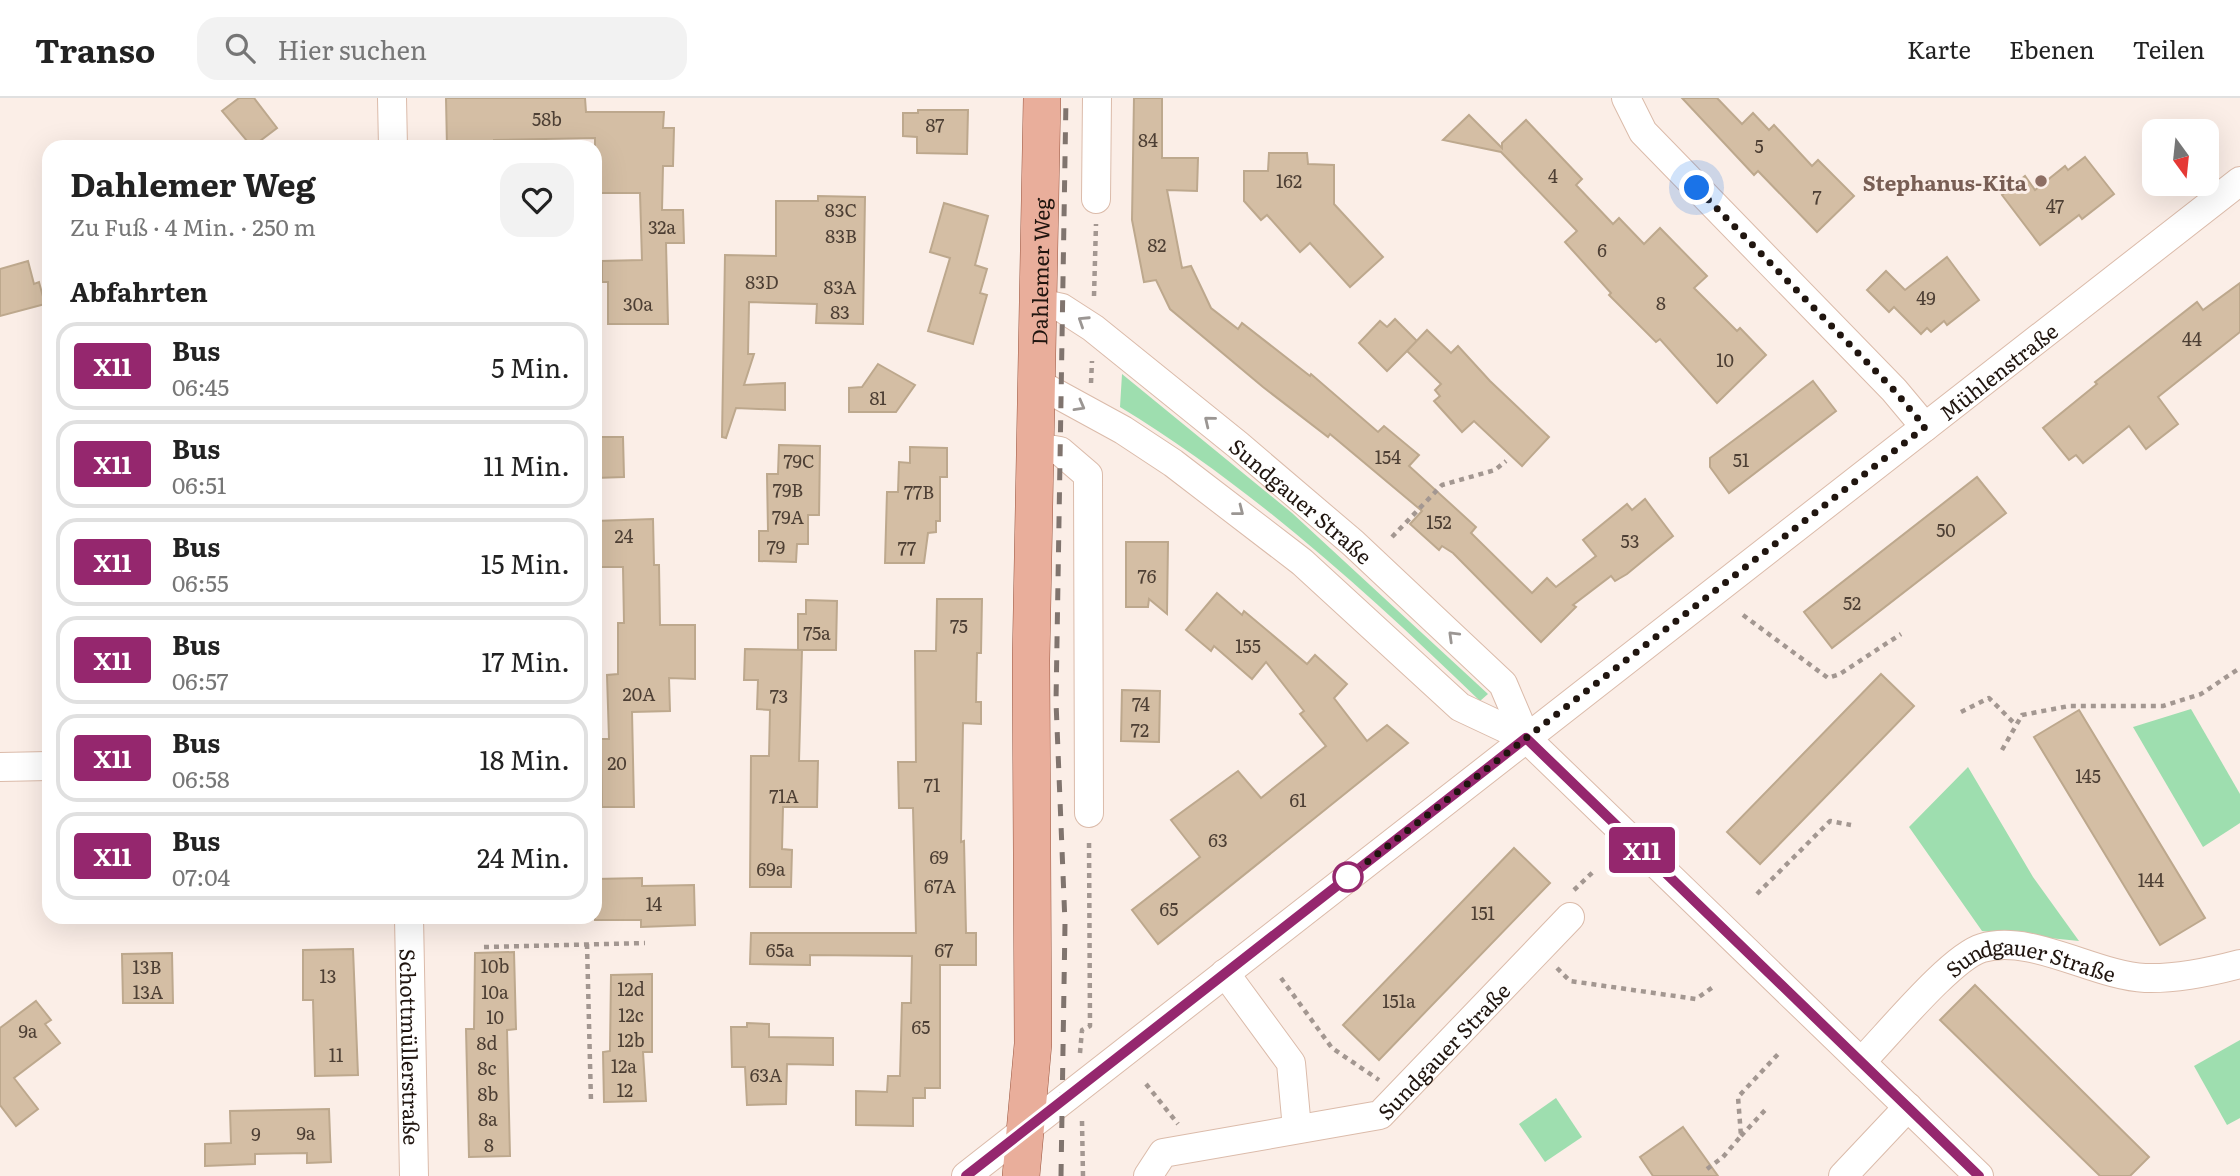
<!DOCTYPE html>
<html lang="de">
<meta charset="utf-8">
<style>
:root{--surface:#fff;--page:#f2f2f2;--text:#222;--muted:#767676;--line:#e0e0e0}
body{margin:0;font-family:Literata,serif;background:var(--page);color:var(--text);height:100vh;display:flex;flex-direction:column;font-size:26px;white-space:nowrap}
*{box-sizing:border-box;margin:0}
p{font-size:23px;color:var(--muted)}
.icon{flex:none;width:38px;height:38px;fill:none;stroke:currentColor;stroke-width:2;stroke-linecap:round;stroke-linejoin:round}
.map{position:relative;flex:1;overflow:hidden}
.drawer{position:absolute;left:42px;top:42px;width:560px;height:784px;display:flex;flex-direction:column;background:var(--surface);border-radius:21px;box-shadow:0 7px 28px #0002}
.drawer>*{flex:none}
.badge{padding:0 14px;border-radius:5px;font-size:24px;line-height:46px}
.needle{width:46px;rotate:165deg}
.fabs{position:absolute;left:2142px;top:21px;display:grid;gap:14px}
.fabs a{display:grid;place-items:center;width:77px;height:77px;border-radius:14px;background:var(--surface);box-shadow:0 7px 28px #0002;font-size:35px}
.you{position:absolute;width:35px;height:35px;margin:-18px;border:5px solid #fff;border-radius:50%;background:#1a73e8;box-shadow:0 0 0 10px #1a73e833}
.map>.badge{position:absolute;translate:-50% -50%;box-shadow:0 0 0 4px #fff}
h2{padding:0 28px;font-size:26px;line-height:63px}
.round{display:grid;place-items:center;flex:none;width:74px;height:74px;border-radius:21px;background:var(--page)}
.head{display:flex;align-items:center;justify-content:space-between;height:119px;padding:0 28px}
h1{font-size:33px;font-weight:700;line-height:52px}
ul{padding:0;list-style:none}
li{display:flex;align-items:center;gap:21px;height:88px;margin:0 14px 10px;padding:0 14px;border:4px solid var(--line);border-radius:21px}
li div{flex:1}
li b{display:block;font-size:26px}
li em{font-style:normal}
li .badge{min-width:77px;font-weight:700;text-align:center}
header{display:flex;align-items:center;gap:42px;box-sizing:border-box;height:98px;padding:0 35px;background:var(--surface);border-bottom:2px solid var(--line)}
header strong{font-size:33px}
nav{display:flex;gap:38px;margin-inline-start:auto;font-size:24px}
.search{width:490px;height:63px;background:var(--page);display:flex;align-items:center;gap:18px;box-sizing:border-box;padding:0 24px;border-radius:21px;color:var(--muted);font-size:26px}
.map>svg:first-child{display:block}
.green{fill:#9edeaf}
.building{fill:#d4bea4;stroke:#bda88d;stroke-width:2}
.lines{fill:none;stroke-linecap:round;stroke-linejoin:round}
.minor-casing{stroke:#dbbbaa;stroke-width:30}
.major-casing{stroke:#99553f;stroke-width:38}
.path{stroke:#a39791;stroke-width:4.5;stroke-dasharray:5 5;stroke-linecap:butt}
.minor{stroke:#fff;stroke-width:28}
.major{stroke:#e9ae9b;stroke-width:37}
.rail{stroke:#80746e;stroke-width:5;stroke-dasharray:12 12;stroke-linecap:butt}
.oneway{stroke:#9b9693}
.line-casing{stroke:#fff;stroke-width:16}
.line{stroke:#95276e;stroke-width:10}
.walk{stroke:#20150f;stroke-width:7;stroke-dasharray:0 12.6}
.education-dot{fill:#8d6e63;stroke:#fbeee7;stroke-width:2.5}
.stop-dot{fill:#fff;stroke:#95276e;stroke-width:3.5}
.labels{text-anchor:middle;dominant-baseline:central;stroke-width:6;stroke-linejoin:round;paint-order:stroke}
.number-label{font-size:18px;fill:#4d3f34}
.education-label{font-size:21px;font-weight:bold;fill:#785e54;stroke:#fbeee7;text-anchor:end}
.street-label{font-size:21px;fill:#20150f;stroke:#fbeee7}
</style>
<header>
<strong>Transo</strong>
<div class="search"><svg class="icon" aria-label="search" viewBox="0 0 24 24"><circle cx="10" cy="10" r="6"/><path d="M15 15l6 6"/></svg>Hier suchen</div>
<nav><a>Karte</a><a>Ebenen</a><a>Teilen</a></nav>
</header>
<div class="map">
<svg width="2240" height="1078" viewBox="0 0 2240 1078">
<rect width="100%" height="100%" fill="#fbeee7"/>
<g class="green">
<path d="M1122 276 1292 415 1488 596 1480 603C1368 495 1253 390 1120 309Z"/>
<path d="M2191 611 2240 696V725L2203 749 2133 629Z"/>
<path d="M1968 669 2033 779 2079 843 1982 833 1909 729Z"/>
<path d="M2240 942V1020L2227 1027 2194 968Z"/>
<path d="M1556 1000 1582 1039 1545 1064 1519 1026Z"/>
</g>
<g class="building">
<path d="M239 0H254L277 30 252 49 222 13Z"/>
<path d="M446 0H585L586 14H664L663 30H674L673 68H663L662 112H683L684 145H666L668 226H608V184H602V163L642 162 640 95H595V40L494 42V48L447 49Z"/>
<path d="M1134 0H1162V60H1198L1197 93 1167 92 1182 170 1191 168 1211 210 1238 231 1242 225 1310 278 1311 276 1378 334 1384 328 1419 357 1409 368 1476 429 1471 435 1532 495 1547 480 1556 489 1596 458 1583 442 1627 406 1632 412 1645 401 1673 438 1627 476 1615 483 1611 478 1573 507 1576 509 1541 544 1453 455 1442 448 1439 452 1410 426 1422 413 1330 336 1328 339 1263 289 1170 211 1156 182 1144 184 1132 122Z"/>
<path d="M1682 0H1717L1742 26 1753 15 1769 32 1774 27 1812 68 1818 62 1854 98 1817 134 1758 73 1754 77Z"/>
<path d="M918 12H968L967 56 917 55V39L903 38V15H918Z"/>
<path d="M1469 17 1502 50V45L1526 22 1582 81 1576 87 1613 126 1619 120 1644 146 1660 130 1707 178 1694 190 1737 233 1740 230 1766 257 1717 305 1660 241 1656 244 1609 197 1611 195 1565 144 1577 133 1501 54 1443 42Z"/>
<path d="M1269 55H1307L1308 66 1334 67V106L1383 159 1350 189 1310 145 1300 154 1267 117 1261 122 1244 103V73H1268Z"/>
<path d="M2085 59 2114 96 2082 121 2079 117 2040 147 2002 97 2025 78 2035 92 2065 68 2068 72Z"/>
<path d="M818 98 865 99 863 226 816 225 817 206 749 204 748 256H754L744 287 785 285V312L736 310 726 340 722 339 725 157 776 158V103H818Z"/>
<path d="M944 105 988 118 975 167 987 171 980 195 987 197 973 246 928 233 950 160 930 154Z"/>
<path d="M1947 159 1979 202 1947 227 1944 223 1931 234 1927 230 1921 236 1894 209 1889 214 1867 192 1886 173 1905 192Z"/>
<path d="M28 163 34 186 39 184 45 206 0 218V171Z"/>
<path d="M2240 185V234L2158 299 2178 326 2146 351 2129 328 2083 365 2076 357 2069 362 2043 330 2097 286 2095 284 2197 204 2203 212Z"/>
<path d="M1395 221 1417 243 1387 273 1359 245 1380 223 1387 229Z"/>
<path d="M1427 232 1451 255 1458 248 1490 283 1549 339 1522 368 1474 323 1462 334 1434 303 1440 298 1435 292 1441 286 1407 253Z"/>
<path d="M878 266 915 287 896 314H849V290L862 289Z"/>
<path d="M1813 283 1836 313 1729 395 1710 369V360Z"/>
<path d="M595 339H623L624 379 595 380Z"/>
<path d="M779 347 820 348 819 417H808V446H797L796 464 759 463V433H768L767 376H778Z"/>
<path d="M910 349 947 350V379H940V423H936V434L928 435 924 465H885L887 394H898L899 364 910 365Z"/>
<path d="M1977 379 2006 415 1832 550 1804 514Z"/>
<path d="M653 421 654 467H659L660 527H695V581L669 580 670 613 632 614 634 709H602L601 641H609L607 577 618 576V525H624L623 469H595V423Z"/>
<path d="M1126 444H1168L1167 516 1149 501 1148 509H1126Z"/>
<path d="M1217 495 1242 517 1244 513 1307 566 1315 557 1347 586 1334 600 1367 643 1387 627 1408 645 1158 846 1132 812 1200 759 1171 722 1238 673 1261 700 1326 648 1300 616 1304 613 1266 564 1252 581 1214 548 1211 553 1186 532Z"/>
<path d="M937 501H982L981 555H977L976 604H981V626L963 625 961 744 964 743 966 835H976V867H940V990H925V1000H913V1028L856 1027V993L887 994 888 978H900L902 905H911L912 858 810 857V867L750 866 751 835H916L913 710H899L898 664H916L915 553H936Z"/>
<path d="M806 502 837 503 836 552H798V516H806Z"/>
<path d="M745 551 802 552 799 663H818L817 709H783L782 751 792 752 791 789H750L751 658H769L770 612 757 611 758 582H744Z"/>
<path d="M1881 576 1914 608 1760 766 1727 734Z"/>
<path d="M1122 592 1160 593 1159 644 1121 643Z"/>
<path d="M2079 612 2205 820 2160 847 2034 639Z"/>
<path d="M1514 750 1550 785 1379 962 1343 927Z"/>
<path d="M642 780V788L694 787 695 827 641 829V822H595V781Z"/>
<path d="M353 851 358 977 315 978 313 902H303V852Z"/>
<path d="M514 854 516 931 507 932 510 1058 469 1059 466 931H474L475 855Z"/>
<path d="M172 855 173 905H123L122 856Z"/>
<path d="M652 876V954H643L646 1003 604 1004 603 954 610 953 611 877Z"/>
<path d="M1975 887 2149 1059 2130 1078H2100L1940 922Z"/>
<path d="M36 903 51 922 45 926 60 945 14 980 38 1011 16 1028 0 1007V930Z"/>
<path d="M747 925 769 926V939L833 940V967L787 966 786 1006 747 1007 745 969H732L731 929H747Z"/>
<path d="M329 1011 331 1064 307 1065V1055L255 1056V1066L205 1068V1046L231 1045 230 1013Z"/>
<path d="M1683 1029 1718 1078H1653L1640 1059Z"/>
</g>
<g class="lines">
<defs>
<g id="minor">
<path d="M392 0 393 49"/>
<path d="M1626 0 1643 34 1894 292 1925 329"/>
<path d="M1096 101 1097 0"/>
<path id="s1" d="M1039 205 1062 210 1093 230 1238 347 1353 445 1503 586 1526 640"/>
<path d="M1037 285 1123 332 1173 365 1302 464 1460 609 1526 640 1979 1078"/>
<path d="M1037 349 1060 353 1088 377 1089 715"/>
<path d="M0 669 49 668"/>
<path id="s2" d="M409 819 414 1078"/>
<path d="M1225 875 1291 965 1297 1031"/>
<path id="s3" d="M1861 964C1886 939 1951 859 1982 850 2030 835 2096 878 2145 880 2176 881 2210 874 2240 866"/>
<path id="s4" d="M966 1078 2240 83"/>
<path id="s5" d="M1148 1078 1163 1055 1380 1017 1570 819"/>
<path d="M1843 1078 1908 1009"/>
</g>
<g id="major">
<path id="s6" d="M1021 1078 1033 946 1031 562 1042 0"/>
</g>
</defs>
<use href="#minor" class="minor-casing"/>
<use href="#major" class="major-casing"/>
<g class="path">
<path d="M1094 198 1096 126"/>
<path d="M1091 285 1092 263"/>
<path d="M1392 439 1442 387 1495 372 1506 363"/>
<path d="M1743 517 1828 580 1840 576 1901 536"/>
<path d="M1961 614 1989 600 2016 627"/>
<path d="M2002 652 2022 617 2069 608H2163L2201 596 2240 570"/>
<path d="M1574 792 1594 773"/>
<path d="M1757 796 1830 723 1851 727"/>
<path d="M587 846 591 1004"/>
<path d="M484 849 645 845"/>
<path d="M1557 870 1570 883 1696 901 1713 889"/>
<path d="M1281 880 1332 950 1379 982"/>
<path d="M1080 955 1082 932 1090 928 1089 741"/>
<path d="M1146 986 1178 1026"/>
<path d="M1082 1023 1083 1078"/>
<path d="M1741 1038 1767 1010"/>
<path d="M1707 1071 1723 1059 1741 1038 1738 999 1780 954"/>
</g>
<use href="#minor" class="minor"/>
<use href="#major" class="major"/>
<path class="rail" d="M1061 1078 1065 825 1056 604 1066 0"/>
</g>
<defs><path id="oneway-chevron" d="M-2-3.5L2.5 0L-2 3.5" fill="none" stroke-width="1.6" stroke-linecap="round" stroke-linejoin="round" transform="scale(1.75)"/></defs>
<g class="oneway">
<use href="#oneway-chevron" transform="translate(1083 223) rotate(-147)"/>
<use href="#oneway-chevron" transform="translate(1080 308) rotate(29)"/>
<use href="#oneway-chevron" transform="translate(1209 323) rotate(-141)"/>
<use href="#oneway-chevron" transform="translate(1239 413) rotate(38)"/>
<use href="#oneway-chevron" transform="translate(1453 538) rotate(-136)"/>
</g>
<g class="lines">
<defs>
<path id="line" d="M966 1078 1526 640 1979 1078"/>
</defs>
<use href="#line" class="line-casing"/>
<use href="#line" class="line"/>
<path class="walk" d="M1348 779 1925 329 1894 292 1697 90"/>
</g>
<circle class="education-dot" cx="2041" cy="83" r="7"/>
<circle class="stop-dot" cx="1348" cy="779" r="14"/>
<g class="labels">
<g class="number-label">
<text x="547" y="20">58b</text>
<text x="935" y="26">87</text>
<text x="1148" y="41">84</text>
<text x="1759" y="47">5</text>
<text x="1553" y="77">4</text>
<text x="1289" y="82">162</text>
<text x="1817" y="98">7</text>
<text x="2055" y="107">47</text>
<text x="841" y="111">83C</text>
<text x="662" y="128">32a</text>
<text x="841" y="137">83B</text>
<text x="1157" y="146">82</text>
<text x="1602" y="151">6</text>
<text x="762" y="183">83D</text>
<text x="840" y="188">83A</text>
<text x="1926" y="199">49</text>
<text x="1661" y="204">8</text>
<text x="638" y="205">30a</text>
<text x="840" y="213">83</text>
<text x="2192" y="240">44</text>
<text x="1725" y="261">10</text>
<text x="878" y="299">81</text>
<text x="1388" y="358">154</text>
<text x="1741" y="361">51</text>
<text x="799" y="362">79C</text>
<text x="788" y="391">79B</text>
<text x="919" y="393">77B</text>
<text x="788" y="418">79A</text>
<text x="1439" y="423">152</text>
<text x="1946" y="431">50</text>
<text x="624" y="437">24</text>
<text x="1630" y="442">53</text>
<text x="776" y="448">79</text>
<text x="907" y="449">77</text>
<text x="1147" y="477">76</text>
<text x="1852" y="504">52</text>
<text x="959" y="527">75</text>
<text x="817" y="534">75a</text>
<text x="1248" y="547">155</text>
<text x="639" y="595">20A</text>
<text x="779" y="597">73</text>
<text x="1141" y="605">74</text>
<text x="1140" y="631">72</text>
<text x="617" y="664">20</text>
<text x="2088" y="677">145</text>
<text x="932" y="686">71</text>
<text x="784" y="697">71A</text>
<text x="1298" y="701">61</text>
<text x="1218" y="741">63</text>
<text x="939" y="758">69</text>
<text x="771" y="770">69a</text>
<text x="2151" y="781">144</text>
<text x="940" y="787">67A</text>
<text x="654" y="805">14</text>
<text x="1169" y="810">65</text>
<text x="1483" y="814">151</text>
<text x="780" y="851">65a</text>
<text x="944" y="851">67</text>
<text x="495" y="867">10b</text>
<text x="147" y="868">13B</text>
<text x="328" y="877">13</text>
<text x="631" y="890">12d</text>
<text x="148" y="893">13A</text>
<text x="495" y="893">10a</text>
<text x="1399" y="902">151a</text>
<text x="631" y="916">12c</text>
<text x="495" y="918">10</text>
<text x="921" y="928">65</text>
<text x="28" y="932">9a</text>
<text x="631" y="941">12b</text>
<text x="487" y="944">8d</text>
<text x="336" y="956">11</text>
<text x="624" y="967">12a</text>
<text x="487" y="969">8c</text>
<text x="766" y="976">63A</text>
<text x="625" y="991">12</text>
<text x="488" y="995">8b</text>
<text x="488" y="1020">8a</text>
<text x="306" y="1034">9a</text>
<text x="256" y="1035">9</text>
<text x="489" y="1046">8</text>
</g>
<g class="education-label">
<text x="2027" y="83">Stephanus-Kita</text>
</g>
<g class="street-label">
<text stroke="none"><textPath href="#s6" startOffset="905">Dahlemer Weg</textPath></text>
<text stroke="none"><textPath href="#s4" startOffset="1309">Mühlenstraße</textPath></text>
<text stroke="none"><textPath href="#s1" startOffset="331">Sundgauer Straße</textPath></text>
<text stroke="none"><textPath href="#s3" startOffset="215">Sundgauer Straße</textPath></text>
<text stroke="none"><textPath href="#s2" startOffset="130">Schottmüllerstraße</textPath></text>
<text stroke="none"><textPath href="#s5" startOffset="338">Sundgauer Straße</textPath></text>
</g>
</g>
</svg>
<div class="fabs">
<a><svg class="needle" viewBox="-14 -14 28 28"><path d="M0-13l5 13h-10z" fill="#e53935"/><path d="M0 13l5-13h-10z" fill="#767676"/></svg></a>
</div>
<div class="you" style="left:1697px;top:90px"></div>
<b class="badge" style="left:1642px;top:752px;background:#95276e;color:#fff">X11</b>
<section class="drawer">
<div class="head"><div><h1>Dahlemer Weg</h1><p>Zu Fuß · 4 Min. · 250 m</p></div><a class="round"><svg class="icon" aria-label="heart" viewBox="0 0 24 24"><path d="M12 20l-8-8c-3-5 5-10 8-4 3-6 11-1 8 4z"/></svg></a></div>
<h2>Abfahrten</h2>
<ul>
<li><span class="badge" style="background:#95276e;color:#fff">X11</span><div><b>Bus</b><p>06:45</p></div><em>5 Min.</em></li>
<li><span class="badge" style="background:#95276e;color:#fff">X11</span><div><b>Bus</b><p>06:51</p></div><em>11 Min.</em></li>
<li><span class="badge" style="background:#95276e;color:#fff">X11</span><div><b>Bus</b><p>06:55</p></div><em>15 Min.</em></li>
<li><span class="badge" style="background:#95276e;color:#fff">X11</span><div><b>Bus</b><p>06:57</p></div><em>17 Min.</em></li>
<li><span class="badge" style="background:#95276e;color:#fff">X11</span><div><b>Bus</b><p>06:58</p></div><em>18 Min.</em></li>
<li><span class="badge" style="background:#95276e;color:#fff">X11</span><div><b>Bus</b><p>07:04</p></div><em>24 Min.</em></li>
</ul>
</section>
</div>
